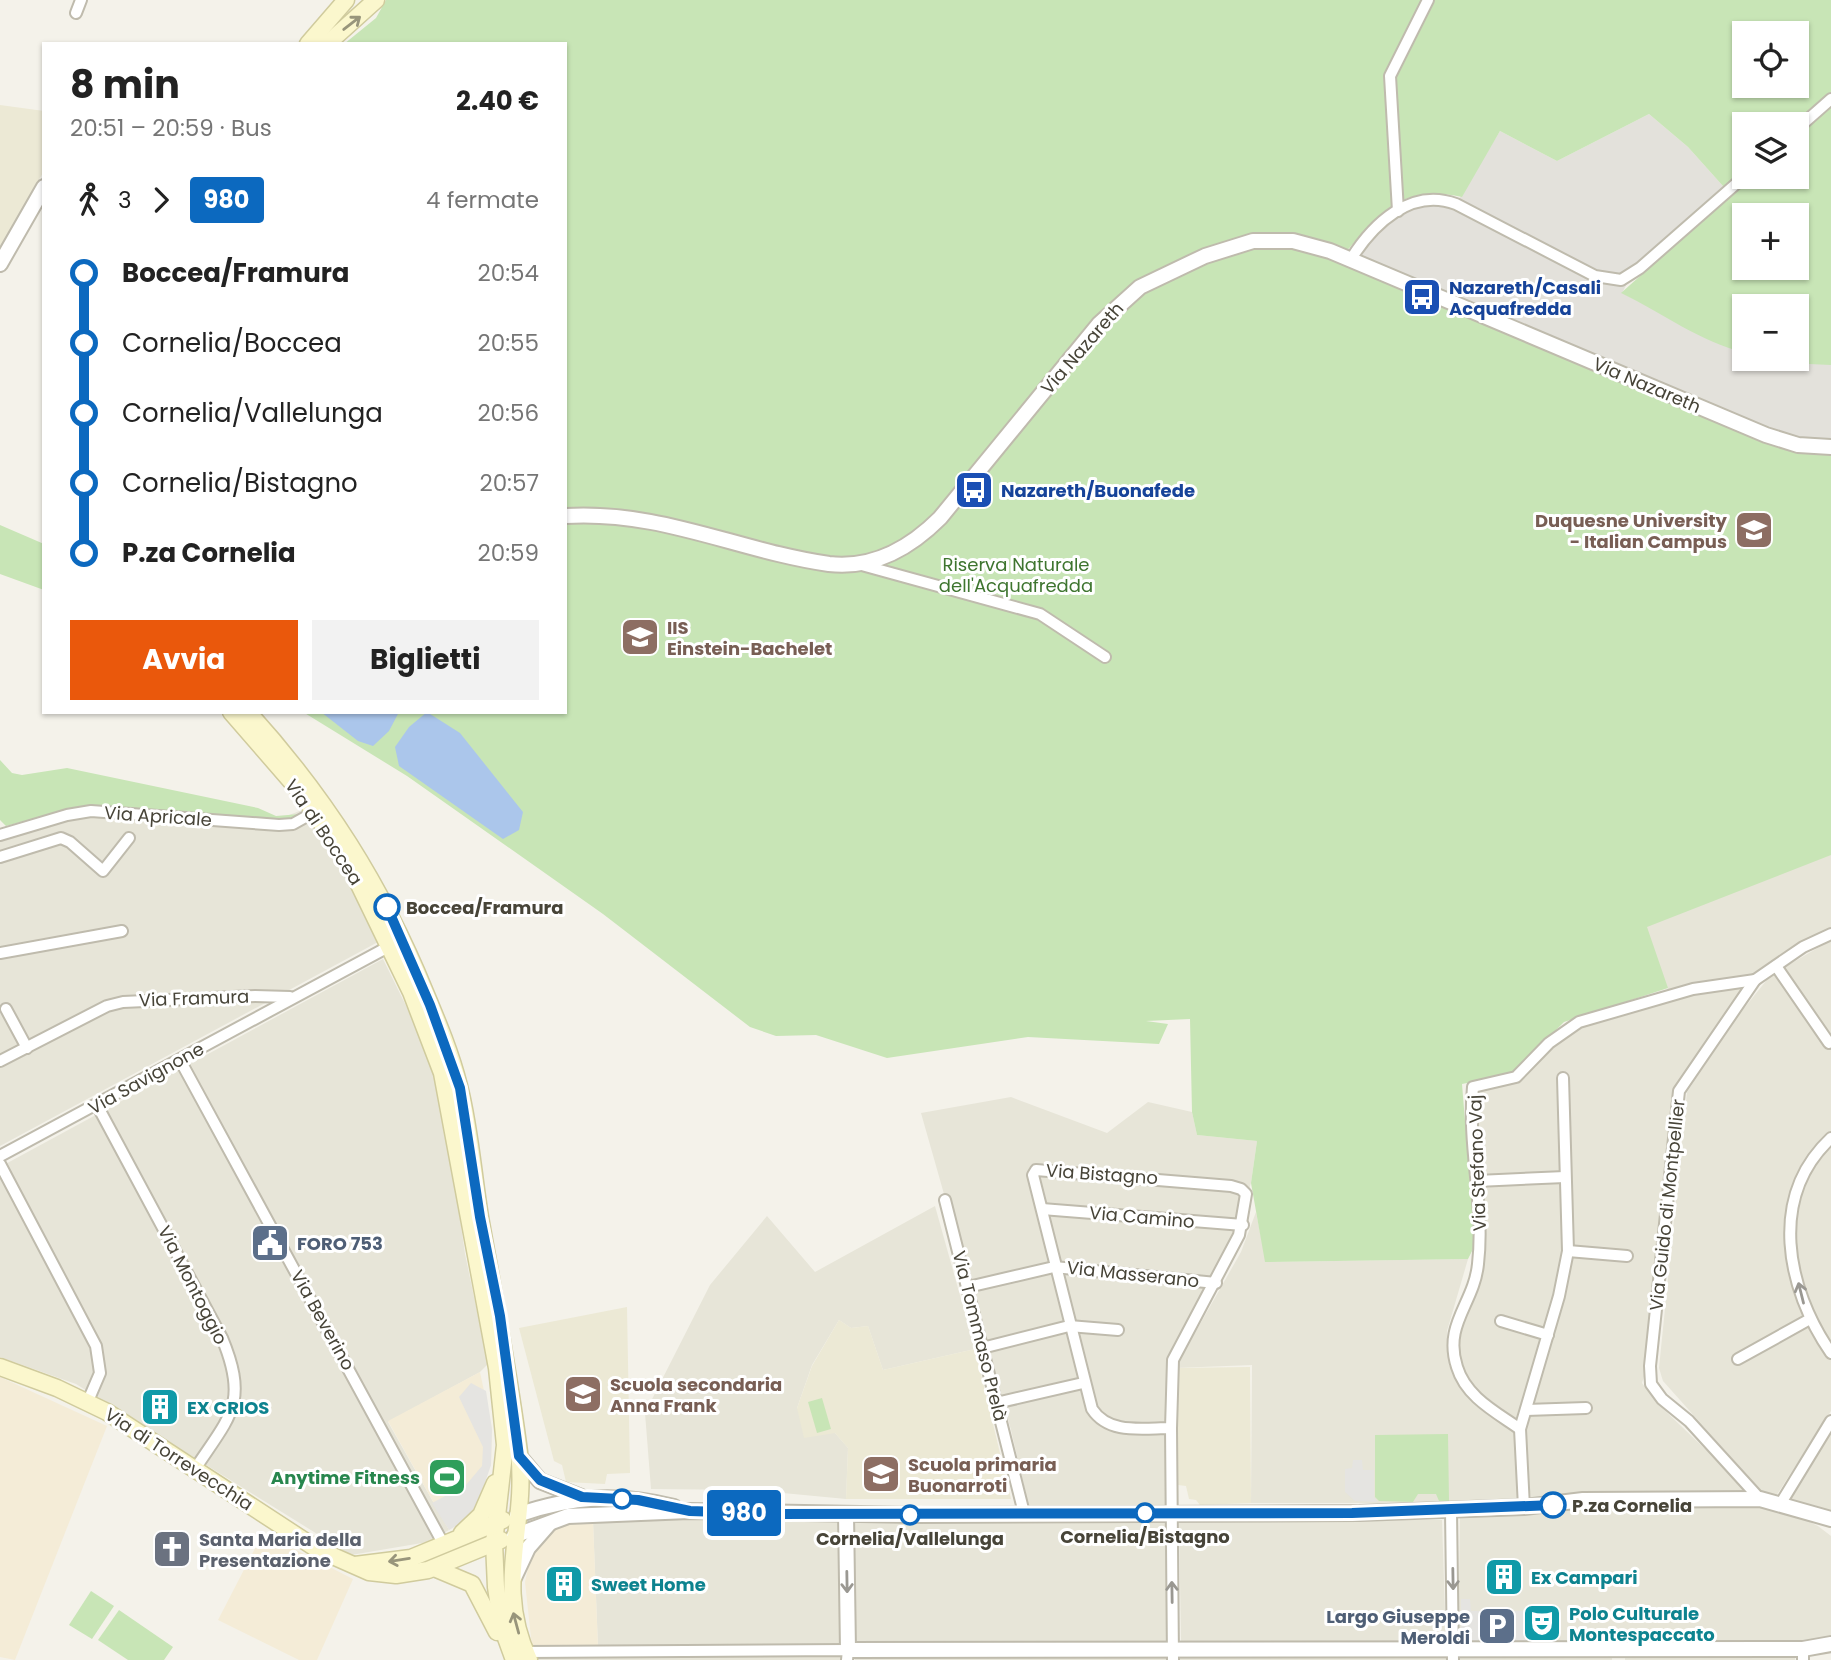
<!DOCTYPE html>
<html lang="it">
<meta charset="utf-8">
<style>
:root{--surface:#fff;--page:#f2f2f2;--text:#222;--muted:#767676;--accent:#ea580c}
body{margin:0;font-family:Poppins,sans-serif;background:var(--page);color:var(--text);height:100vh;display:flex;flex-direction:column;font-size:26px;white-space:nowrap}
*{box-sizing:border-box;margin:0}
p{font-size:23px;color:var(--muted)}
.icon{flex:none;width:38px;height:38px;fill:none;stroke:currentColor;stroke-width:2;stroke-linecap:round;stroke-linejoin:round}
.map{position:relative;flex:1;overflow:hidden}
.side{position:absolute;left:42px;top:42px;width:525px;height:672px;display:flex;flex-direction:column;background:var(--surface);border-radius:0px;box-shadow:0 2px 5px #0004}
.side>*{flex:none}
.badge{padding:0 14px;border-radius:5px;font-size:24px;line-height:46px}
.controls{position:absolute;left:1732px;top:21px;display:grid;gap:14px}
.controls a{display:grid;place-items:center;width:77px;height:77px;border-radius:0px;background:var(--surface);box-shadow:0 2px 5px #0004;font-size:35px}
.map>.badge{position:absolute;translate:-50% -50%;box-shadow:0 0 0 4px #fff}
.legs{display:flex;align-items:center;gap:10px;height:77px;padding:0 28px;font-size:23px}
.legs p{margin-inline-start:auto}
.head{display:flex;align-items:center;justify-content:space-between;height:119px;padding:0 28px}
h1{font-size:38px;font-weight:700;line-height:52px}
.button{display:flex;gap:14px;margin-top:auto;padding:14px 28px}
.button a{flex:1;height:80px;border-radius:0px;background:var(--accent);color:#fff;font-size:28px;font-weight:700;line-height:80px;text-align:center}
.button a+a{background:var(--page);color:var(--text)}
ul{padding:0 28px;list-style:none}
li{display:flex;align-items:center;gap:24px;height:70px;font-size:26px}
li i{display:grid;place-items:center;width:10px;height:100%;margin:0 9px;background:currentColor}
li i::after{content:'';width:18px;height:18px;margin:-9px;border:5px solid;border-radius:50%;background:var(--surface)}
li p{margin-inline-start:auto}
li:first-child i{background:linear-gradient(#0000 50%,currentColor 0)}
li:last-child i{background:linear-gradient(currentColor 50%,#0000 0)}
.map>svg:first-child{display:block}
.residential{fill:#e7e5d8}
.commercial{fill:#f4ecd7}
.industrial{fill:#e3e1db}
.education{fill:#ece9d5}
.green{fill:#c8e5b6;fill-rule:evenodd}
.parking{fill:#e5e4e1}
.water{fill:#abc6eb}
.lines{fill:none;stroke-linecap:round;stroke-linejoin:round}
.minor-casing{stroke:#bfbbad;stroke-width:14}
.tertiary-casing{stroke:#bfbbad;stroke-width:18}
.secondary-casing{stroke:#d0cb9d;stroke-width:19}
.minor{stroke:#fff;stroke-width:10}
.tertiary{stroke:#fff;stroke-width:14}
.secondary{stroke:#fbf7cd;stroke-width:16}
.oneway{stroke:#98957b}
.oneway2{stroke:#9a9892}
.line-1-casing{stroke:#fff;stroke-width:16}
.line-1{stroke:#0c69bf;stroke-width:10}
.stop-1-dot{fill:#fff;stroke:#0c69bf;stroke-width:3.5}
.labels{text-anchor:middle;dominant-baseline:central;stroke-width:6;stroke-linejoin:round;paint-order:stroke}
.transit-label{font-size:18px;font-weight:bold;fill:#164399;stroke:#fff;text-anchor:start}
.street-label{font-size:18px;fill:#474438;stroke:#fff}
.education-label{font-size:18px;font-weight:bold;fill:#785e54;stroke:#fff;text-anchor:start}
.park-label{font-size:18px;fill:#3e752f;stroke:#fff}
.stop-label{font-size:18px;font-weight:bold;fill:#474438;stroke:#fff;text-anchor:start}
.service-label{font-size:18px;font-weight:bold;fill:#4e5e75;stroke:#fff;text-anchor:start}
.culture-label{font-size:18px;font-weight:bold;fill:#0d838f;stroke:#fff;text-anchor:start}
.leisure-label{font-size:18px;font-weight:bold;fill:#27864d;stroke:#fff;text-anchor:end}
.worship-label{font-size:18px;font-weight:bold;fill:#5b616d;stroke:#fff;text-anchor:start}
</style>
<div class="map">
<svg width="1831" height="1660" viewBox="0 0 1831 1660">
<rect width="100%" height="100%" fill="#f4f2ea"/>
<g class="residential">
<path d="M78 807 284 817 302 810 342 868 378 942 0 1146V829Z"/>
<path d="M1831 841V931L1776 966 1734 986 1743 988 1674 1091 1647 1367 1642 1383 1657 1403 1752 1494 1531 1501 1524 1433 1515 1419 1476 1389 1461 1365 1456 1342 1483 1268 1477 1090 1515 1082 1575 1029 1672 1001 1642 917Z"/>
<path d="M1831 940V1411L1776 1496 1763 1493 1663 1381 1659 1368 1687 1092 1737 1017 1770 976Z"/>
<path d="M383 959 414 1022 443 1100 465 1254 488 1364 480 1372 388 1422 449 1530 428 1542 351 1555 76 1384 0 1357V1167Z"/>
<path d="M1011 1097 1107 1133 1148 1102 1192 1112 1197 1135 1257 1141 1251 1183 1236 1232 1168 1363 1166 1507 1029 1508 1011 1430 921 1113Z"/>
<path d="M935 1206 975 1349 883 1370 868 1326 851 1328 839 1320 812 1365 797 1408 835 1433 848 1448 846 1499 752 1490 651 1489 645 1413 710 1285 767 1216 815 1272Z"/>
<path d="M1256 1212 1266 1262 1468 1259 1447 1331 1449 1365 1466 1394 1516 1432 1519 1503H1251L1252 1365 1175 1368 1241 1252Z"/>
<path d="M1831 1434V1513L1789 1501Z"/>
<path d="M1635 1504 1779 1507 1818 1526 1831 1536V1640L1805 1646 1458 1645 1460 1516Z"/>
<path d="M688 1517 840 1522 843 1646 598 1647 593 1521Z"/>
<path d="M1172 1518 1168 1645 853 1646 854 1521Z"/>
<path d="M1179 1520H1442L1446 1643H1181Z"/>
<path d="M844 1654V1660H536L535 1656Z"/>
<path d="M1795 1655V1660H1625V1656Z"/>
<path d="M1459 1656 1612 1657V1660H1459Z"/>
<rect x="855" y="1657" width="312" height="3"/>
<rect x="1180" y="1658" width="266" height="2"/>
</g>
<g class="commercial">
<path d="M480 1372 492 1429 491 1465 449 1530 388 1421Z"/>
<path d="M0 1377 107 1426 15 1660 0 1657Z"/>
<path d="M593 1521 598 1647H532L525 1582 531 1555 549 1533 562 1525Z"/>
<path d="M263 1533 353 1579 317 1660H299L218 1620Z"/>
</g>
<path class="industrial" d="M1236 0H1255L1267 11 1285 3V0H1432L1392 70 1393 125 1383 145 1295 93 1288 144 1299 174 1293 241 1351 259 1374 230 1405 207 1428 199 1456 204 1500 131 1557 161 1649 114 1688 147 1731 195 1631 276 1622 293 1745 353V359L1805 364 1831 363V439L1811 447 1766 435 1351 259 1342 276 1267 312 1237 345 1198 364 1132 293 1150 281 1136 270 1109 201 1138 191 1099 143 1093 130 1144 110Z"/>
<g class="education">
<path d="M0 105 44 111V171L0 247Z"/>
<path d="M627 1307 630 1473 607 1474 605 1484 566 1482 562 1465 554 1461 519 1328Z"/>
<path d="M839 1320 851 1328 868 1326 883 1370 975 1349 1011 1499H846L848 1448 835 1433 804 1438 797 1408 812 1366Z"/>
<path d="M1250 1367 1251 1503 1200 1505 1196 1500 1189 1499 1186 1486 1178 1485 1175 1368Z"/>
</g>
<g class="green">
<path d="M386 0H1831V365L1787 363 1767 359H1797V306H1745V353C1699 341 1664 314 1621 293L1731 195 1688 147 1649 114 1557 161 1500 131 1462 197C1398 183 1378 215 1339 260L1783 445 1787 449 1831 453V855L1647 927 1668 988 1564 1022 1512 1074 1462 1084 1475 1245 1468 1259 1265 1262 1251 1183 1257 1141 1197 1135 1192 1112 1190 1019 1146 1021 1168 1024 1159 1044 1028 1037 887 1058 816 1035 776 1036 750 1027 603 914 407 776 303 712H565V44H344L376 18ZM1745 33H1797V86H1745ZM1745 124H1797V177H1745ZM1745 215H1797V268H1745Z"/>
<path d="M0 525 44 544V590L0 574Z"/>
<path d="M0 760 12 773 22 775 67 768 258 808 276 816 300 814 285 820 103 807H78L6 826 0 820Z"/>
<path d="M822 1398 831 1429 817 1433 808 1402Z"/>
<path d="M1448 1434 1449 1501H1439L1436 1494H1418L1413 1502 1379 1501 1375 1497V1435Z"/>
<path d="M91 1591 114 1606 92 1639 69 1625Z"/>
<path d="M119 1610 173 1647 164 1660H128L98 1640Z"/>
</g>
<g class="parking">
<path d="M471 1383 486 1391 492 1429 491 1465 477 1506 463 1522 449 1530 432 1503 466 1485 482 1466 483 1447 459 1397Z"/>
<path d="M1353 1460H1362L1363 1470H1374V1497L1377 1502 1355 1501 1345 1492V1469L1352 1468Z"/>
<path d="M1461 1599H1470L1471 1611H1532V1642H1461Z"/>
</g>
<g class="water">
<path d="M321 712H399L389 731 373 746 358 741Z"/>
<path d="M427 712 460 733 523 812 519 830 503 839 399 766 395 747 409 727Z"/>
</g>
<g class="lines">
<defs>
<g id="minor">
<path d="M76 13 81 0"/>
<path d="M1797 129 1831 99"/>
<path d="M1398 211 1390 76 1428 0"/>
<path d="M1351 259C1373 224 1411 187 1456 204L1595 276 1621 280 1640 268 1745 176"/>
<path d="M858 564 1040 614 1105 657"/>
<path d="M0 835 67 815 91 811 279 825 293 824 318 810"/>
<path d="M0 857 61 838 70 842 103 871 129 838"/>
<path d="M0 953 122 931"/>
<path d="M1776 966 1829 1043"/>
<path d="M6 1009 27 1048"/>
<path d="M180 1060 444 1545"/>
<path d="M0 1061 107 1006 123 1002 255 996 290 997"/>
<path d="M97 1105 222 1338C249 1403 230 1416 195 1469"/>
<path d="M1831 1138C1768 1197 1786 1288 1831 1353"/>
<path d="M0 1156 390 946"/>
<path d="M0 1164 96 1346 100 1373 88 1401"/>
<path d="M1477 1181 1565 1177"/>
<path d="M945 1200 1024 1513"/>
<path d="M1042 1209 1243 1225"/>
<path d="M1568 1251 1627 1256"/>
<path d="M968 1287 1054 1267 1216 1283"/>
<path d="M1501 1321 1548 1335"/>
<path d="M982 1348 1069 1326 1118 1330"/>
<path d="M1738 1359 1810 1319"/>
<path d="M996 1403 1083 1383"/>
<path d="M1526 1410 1586 1408"/>
<path d="M1171 1428 1173 1360 1239 1235 1246 1194 1241 1189 1231 1186 1036 1170 1033 1175 1092 1409C1109 1435 1143 1428 1171 1428L1173 1660"/>
<path d="M1520 1429C1496 1412 1466 1397 1457 1367 1443 1324 1474 1304 1478 1264 1485 1205 1467 1146 1473 1087L1516 1077 1549 1043 1579 1022 1693 989 1755 980"/>
<path d="M1760 1499 1689 1421 1662 1399 1651 1384 1650 1366 1679 1091 1755 980 1803 947 1831 934"/>
<path d="M1781 1503 1831 1421"/>
<path d="M1524 1507 1520 1429 1559 1296 1568 1251 1563 1078"/>
<path d="M1451 1511 1453 1660"/>
<path d="M526 1652 848 1650 847 1660"/>
<path d="M1803 1660V1649"/>
</g>
<g id="tertiary">
<path d="M0 264 44 187"/>
<path d="M565 516C661 510 738 551 829 564 873 569 910 548 940 518L1099 324 1140 287 1205 256 1253 241H1293L1330 251 1766 435 1798 445 1831 447"/>
<path d="M519 1456 540 1481 581 1497"/>
<path d="M846 1514 848 1650 1803 1649 1831 1644"/>
<path d="M517 1515C573 1496 617 1493 674 1507"/>
<path d="M514 1536 568 1516 689 1511 916 1515 1359 1513 1524 1507 1583 1500 1760 1499 1831 1519"/>
<path d="M513 1580 528 1548 549 1524"/>
</g>
<g id="secondary">
<path d="M308 44 346 0"/>
<path d="M327 44 376 0"/>
<path d="M231 712 303 795 351 868 411 992 442 1073 497 1368 505 1445 494 1543 496 1587 502 1627 514 1660"/>
<path d="M248 712C326 798 381 885 425 992 438 1023 451 1054 459 1086 470 1129 473 1174 480 1217 494 1296 509 1373 519 1452 528 1528 493 1583 529 1660"/>
<path d="M0 1367 57 1388 107 1412 317 1549 369 1572 396 1575 428 1570 501 1540"/>
<path d="M462 1533 481 1515 495 1483"/>
<path d="M355 1565 411 1558 503 1520"/>
<path d="M434 1568 472 1584 497 1632"/>
</g>
</defs>
<use href="#minor" class="minor-casing"/>
<use href="#tertiary" class="tertiary-casing"/>
<use href="#secondary" class="secondary-casing"/>
<use href="#minor" class="minor"/>
<use href="#tertiary" class="tertiary"/>
<use href="#secondary" class="secondary"/>
</g>
<defs><path id="oneway-shaft" d="M-6 0H5M1.5-3L5.5 0L1.5 3" fill="none" stroke-width="1.6" stroke-linecap="round" stroke-linejoin="round" transform="scale(1.75)"/></defs>
<g class="oneway">
<use href="#oneway-shaft" transform="translate(352 23) rotate(-38)"/>
<use href="#oneway-shaft" transform="translate(399 1560) rotate(171)"/>
<use href="#oneway-shaft" transform="translate(516 1623) rotate(-105)"/>
</g>
<g class="oneway2">
<use href="#oneway-shaft" transform="translate(1801 1293) rotate(-104)"/>
<use href="#oneway-shaft" transform="translate(1453 1579) rotate(89)"/>
<use href="#oneway-shaft" transform="translate(847 1582) rotate(89)"/>
<use href="#oneway-shaft" transform="translate(1172 1592) rotate(-91)"/>
</g>
<g class="lines">
<defs>
<path id="line-1" d="M387 907 430 1005 460 1088 480 1217 500 1316 519 1456 540 1480 582 1497 638 1500 690 1511 775 1514 1352 1513 1553 1505"/>
</defs>
<use href="#line-1" class="line-1-casing"/>
<use href="#line-1" class="line-1"/>
</g>
<defs>
<symbol id="bus-square" viewBox="-11 -11 22 22"><rect x="-9" y="-9" width="18" height="18" rx="4" fill="#1a4fb4" stroke="#fff"/><path d="M-5-6H5V4H4V6H2V4H-2V6H-4V4H-5ZM-3.5-4V0h7V-4ZM-3.5 1.2v1.5H-2V1.2ZM2 1.2v1.5H3.5V1.2Z" fill="#fff"/></symbol>
<symbol id="university-square" viewBox="-11 -11 22 22"><rect x="-9" y="-9" width="18" height="18" rx="4" fill="#8d6e63" stroke="#fff"/><path d="M0-5L7-2L0 1L-7-2ZM-4 1L0 2.5L4 1V4Q0 6-4 4Z" fill="#fff"/></symbol>
<symbol id="school-square" viewBox="-11 -11 22 22"><rect x="-9" y="-9" width="18" height="18" rx="4" fill="#8d6e63" stroke="#fff"/><path d="M0-5L7-2L0 1L-7-2ZM-4 1L0 2.5L4 1V4Q0 6-4 4Z" fill="#fff"/></symbol>
<symbol id="civic-square" viewBox="-11 -11 22 22"><rect x="-9" y="-9" width="18" height="18" rx="4" fill="#5c6f8a" stroke="#fff"/><path d="M-.6-6.5H3V-4.5H.6V-3L4-1V1h2V6H-6V1h2V-1L-.6-3ZM-1.2 2.5V6h2.4V2.5Z" fill="#fff"/></symbol>
<symbol id="building-square" viewBox="-11 -11 22 22"><rect x="-9" y="-9" width="18" height="18" rx="4" fill="#0f9aa8" stroke="#fff"/><path d="M-4-6H4V6H1V3H-1V6H-4ZM-2.5-4.3h1.7v1.8h-1.7ZM.8-4.3h1.7v1.8H.8ZM-2.5-1h1.7V.8h-1.7ZM.8-1h1.7V.8H.8Z" fill="#fff"/></symbol>
<symbol id="stadium-square" viewBox="-11 -11 22 22"><rect x="-9" y="-9" width="18" height="18" rx="4" fill="#2e9e5b" stroke="#fff"/><path d="M0-5a6.5 5 0 1 0 0 10a6.5 5 0 1 0 0-10ZM-3.5-1.8h7v3.6h-7Z" fill="#fff"/></symbol>
<symbol id="church-square" viewBox="-11 -11 22 22"><rect x="-9" y="-9" width="18" height="18" rx="4" fill="#6b7280" stroke="#fff"/><path d="M-1.2-6h2.4v3.5h3.3v2.4h-3.3V6h-2.4V-.1h-3.3v-2.4h3.3Z" fill="#fff"/></symbol>
<symbol id="theatre-square" viewBox="-11 -11 22 22"><rect x="-9" y="-9" width="18" height="18" rx="4" fill="#0f9aa8" stroke="#fff"/><path d="M-5-5.5Q0-4 5-5.5V0Q5 5 0 6Q-5 5-5 0ZM-3.3-2.5H-1v1.5H-3.3ZM1-2.5H3.3v1.5H1ZM-2.8 1Q0 5.5 2.8 1Z" fill="#fff"/></symbol>
<symbol id="parking-square" viewBox="-11 -11 22 22"><rect x="-9" y="-9" width="18" height="18" rx="4" fill="#5c6f8a" stroke="#fff"/><path d="M-3.5-5.5H1a3.5 3.5 0 0 1 0 7H-1V5.5H-3.5ZM-1-3.4V-.6H.8a1.4 1.4 0 0 0 0-2.8Z" fill="#fff"/></symbol>
</defs>
<g fill-rule="evenodd">
<use href="#bus-square" x="1400" y="275" width="44" height="44"/>
<use href="#bus-square" x="952" y="468" width="44" height="44"/>
<use href="#university-square" x="1732" y="508" width="44" height="44"/>
<use href="#school-square" x="618" y="615" width="44" height="44"/>
<use href="#civic-square" x="248" y="1221" width="44" height="44"/>
<use href="#school-square" x="561" y="1372" width="44" height="44"/>
<use href="#building-square" x="138" y="1385" width="44" height="44"/>
<use href="#school-square" x="859" y="1452" width="44" height="44"/>
<use href="#stadium-square" x="425" y="1455" width="44" height="44"/>
<use href="#church-square" x="150" y="1527" width="44" height="44"/>
<use href="#building-square" x="1482" y="1555" width="44" height="44"/>
<use href="#building-square" x="542" y="1562" width="44" height="44"/>
<use href="#theatre-square" x="1520" y="1601" width="44" height="44"/>
<use href="#parking-square" x="1475" y="1604" width="44" height="44"/>
</g>
<g class="stop-1-dot">
<circle cx="387" cy="907" r="12"/>
<circle cx="622" cy="1499" r="9"/>
<circle cx="1553" cy="1505" r="12"/>
<circle cx="1145" cy="1513" r="9"/>
<circle cx="910" cy="1515" r="9"/>
</g>
<g class="labels">
<g class="transit-label">
<text x="1449" y="287">Nazareth/Casali<tspan x="1449" dy="21">Acquafredda</tspan></text>
<text x="1001" y="490">Nazareth/Buonafede</text>
</g>
<g class="street-label">
<text transform="translate(1082 348) rotate(-49)">Via Nazareth</text>
<text transform="translate(1647 385) rotate(23)">Via Nazareth</text>
<text transform="translate(158 816) rotate(4)">Via Apricale</text>
<text transform="translate(324 832) rotate(56)">Via di Boccea</text>
<text transform="translate(194 998) rotate(-2)">Via Framura</text>
<text transform="translate(146 1078) rotate(-29)">Via Savignone</text>
<text transform="translate(1477 1163) rotate(-92)">Via Stefano Vaj</text>
<text transform="translate(1102 1174) rotate(4)">Via Bistagno</text>
<text transform="translate(1667 1205) rotate(-84)">Via Guido di Montpellier</text>
<text transform="translate(1142 1217) rotate(5)">Via Camino</text>
<text transform="translate(1133 1274) rotate(6)">Via Masserano</text>
<text transform="translate(193 1285) rotate(63)">Via Montoggio</text>
<text transform="translate(323 1320) rotate(61)">Via Beverino</text>
<text transform="translate(980 1336) rotate(76)">Via Tommaso Prelà</text>
<text transform="translate(179 1459) rotate(33)">Via di Torrevecchia</text>
</g>
<g class="education-label">
<text x="1727" y="520" text-anchor="end">Duquesne University<tspan x="1727" dy="21">- Italian Campus</tspan></text>
<text x="667" y="627">IIS<tspan x="667" dy="21">Einstein-Bachelet</tspan></text>
<text x="610" y="1384">Scuola secondaria<tspan x="610" dy="21">Anna Frank</tspan></text>
<text x="908" y="1464">Scuola primaria<tspan x="908" dy="21">Buonarroti</tspan></text>
</g>
<g class="park-label">
<text x="1016" y="564">Riserva Naturale<tspan x="1016" dy="21">dell'Acquafredda</tspan></text>
</g>
<g class="stop-label">
<text x="406" y="907">Boccea/Framura</text>
<text x="1572" y="1505">P.za Cornelia</text>
<text x="1145" y="1536" text-anchor="middle">Cornelia/Bistagno</text>
<text x="910" y="1538" text-anchor="middle">Cornelia/Vallelunga</text>
</g>
<g class="service-label">
<text x="297" y="1243">FORO 753</text>
<text x="1470" y="1616" text-anchor="end">Largo Giuseppe<tspan x="1470" dy="21">Meroldi</tspan></text>
</g>
<g class="culture-label">
<text x="187" y="1407">EX CRIOS</text>
<text x="1531" y="1577">Ex Campari</text>
<text x="591" y="1584">Sweet Home</text>
<text x="1569" y="1613">Polo Culturale<tspan x="1569" dy="21">Montespaccato</tspan></text>
</g>
<g class="leisure-label">
<text x="420" y="1477">Anytime Fitness</text>
</g>
<g class="worship-label">
<text x="199" y="1539">Santa Maria della<tspan x="199" dy="21">Presentazione</tspan></text>
</g>
</g>
</svg>
<div class="controls">
<a><svg class="icon" aria-label="locate" viewBox="0 0 24 24"><circle cx="12" cy="12" r="6"/><path d="M12 2v4M12 18v4M2 12h4M18 12h4"/></svg></a>
<a><svg class="icon" aria-label="layers" viewBox="0 0 24 24"><path d="M12 4l9 5-9 5-9-5zM3 14l9 5 9-5"/></svg></a>
<a>+</a>
<a>−</a>
</div>
<b class="badge" style="left:744px;top:1513px;background:#0c69bf;color:#fff">980</b>
<section class="side">
<div class="head"><div><h1>8 min</h1><p>20:51 – 20:59 · Bus</p></div><b>2.40 €</b></div>
<div class="legs"><svg class="icon" aria-label="walk" viewBox="0 0 24 24"><circle cx="13" cy="4" r="2"/><path d="M13 8l-2 6 4 7M11 14l-3 7M7 12l3-4h3l4 4"/></svg>3<svg class="icon" aria-label="forward" viewBox="0 0 24 24"><path d="M9 5l7 7-7 7"/></svg><b class="badge" style="background:#0c69bf;color:#fff">980</b><p>4 fermate</p></div>
<ul>
<li><i style="color:#0c69bf"></i><b>Boccea/Framura</b><p>20:54</p></li>
<li><i style="color:#0c69bf"></i><span>Cornelia/Boccea</span><p>20:55</p></li>
<li><i style="color:#0c69bf"></i><span>Cornelia/Vallelunga</span><p>20:56</p></li>
<li><i style="color:#0c69bf"></i><span>Cornelia/Bistagno</span><p>20:57</p></li>
<li><i style="color:#0c69bf"></i><b>P.za Cornelia</b><p>20:59</p></li>
</ul>
<div class="button"><a>Avvia</a><a>Biglietti</a></div>
</section>
</div>
